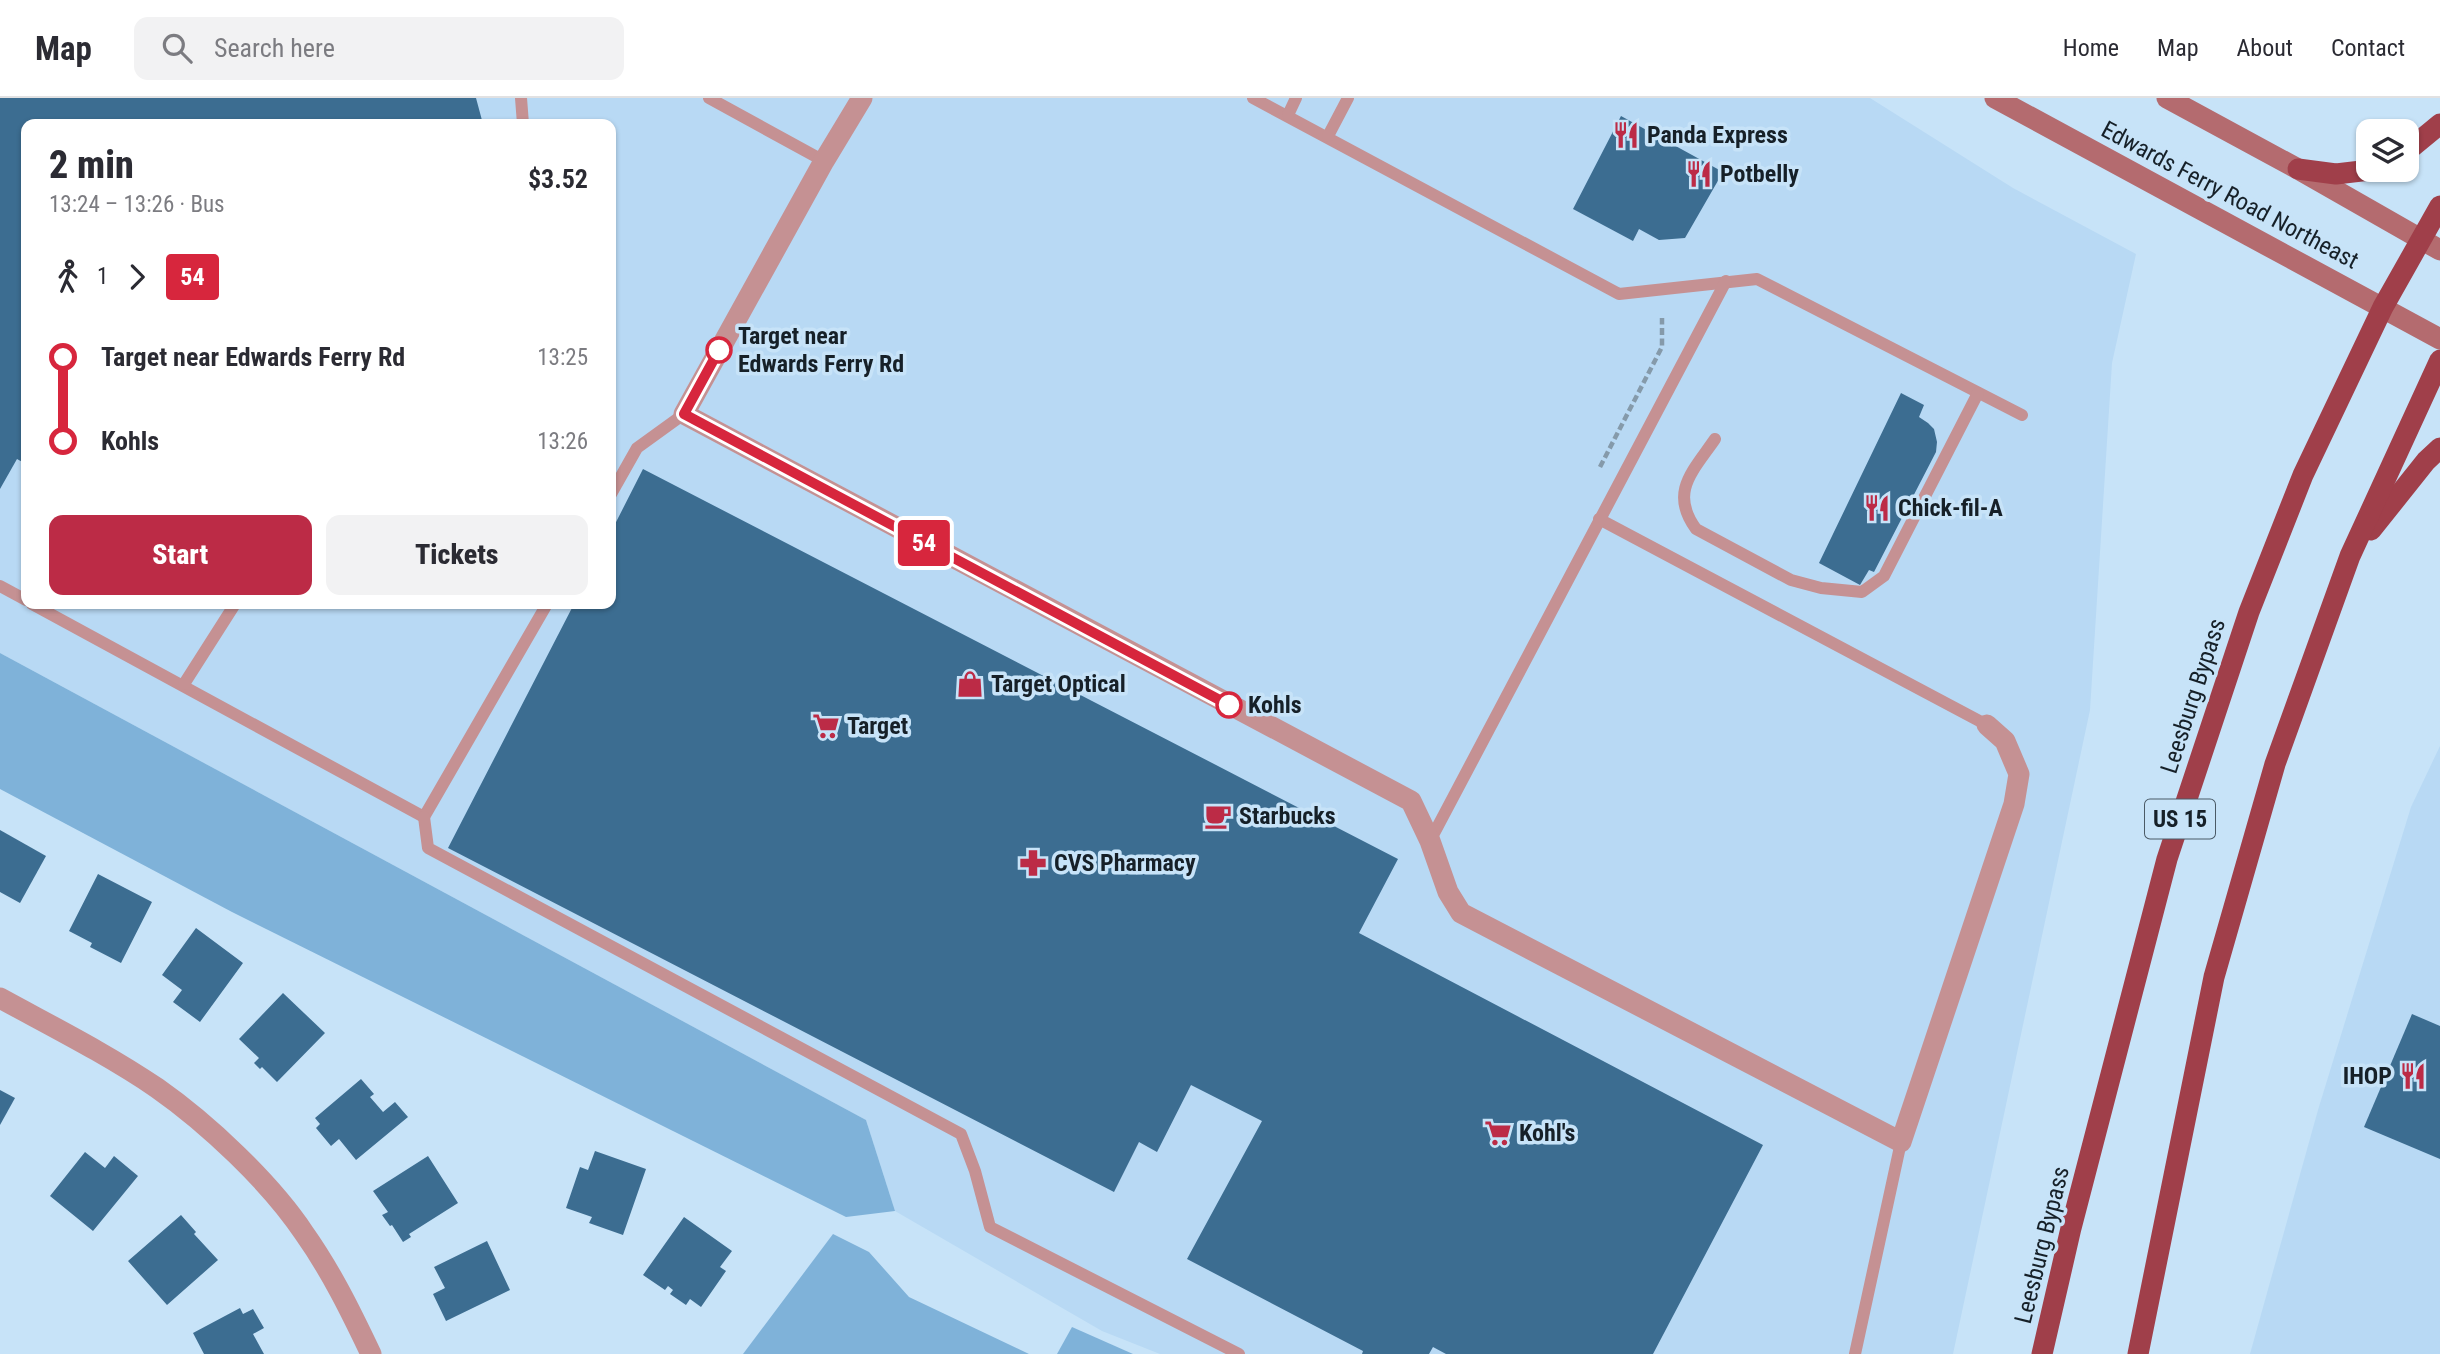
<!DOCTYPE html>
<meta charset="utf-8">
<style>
:root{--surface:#fff;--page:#f2f2f3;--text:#2b2b33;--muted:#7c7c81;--line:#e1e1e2;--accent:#bc2b46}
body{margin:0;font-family:"Roboto Condensed",sans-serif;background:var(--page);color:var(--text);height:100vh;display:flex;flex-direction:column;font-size:26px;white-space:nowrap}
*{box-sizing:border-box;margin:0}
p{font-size:23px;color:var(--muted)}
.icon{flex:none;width:38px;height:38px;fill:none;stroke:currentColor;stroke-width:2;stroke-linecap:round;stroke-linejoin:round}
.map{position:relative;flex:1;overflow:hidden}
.drawer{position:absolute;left:21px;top:21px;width:595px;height:490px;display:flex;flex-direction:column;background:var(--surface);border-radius:14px;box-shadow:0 2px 5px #0004}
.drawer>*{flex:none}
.badge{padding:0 14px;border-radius:5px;font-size:24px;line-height:46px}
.tools{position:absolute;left:2356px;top:21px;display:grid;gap:14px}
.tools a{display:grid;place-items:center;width:63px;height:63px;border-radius:14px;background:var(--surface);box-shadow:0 2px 5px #0004;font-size:35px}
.map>.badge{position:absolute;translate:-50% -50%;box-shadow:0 0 0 4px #fff}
.legs{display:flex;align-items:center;gap:10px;height:77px;padding:0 28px;font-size:23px}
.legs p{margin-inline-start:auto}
.headline{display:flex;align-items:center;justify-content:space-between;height:119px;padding:0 28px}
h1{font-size:38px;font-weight:800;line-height:52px}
.cta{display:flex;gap:14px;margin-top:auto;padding:14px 28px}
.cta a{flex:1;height:80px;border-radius:14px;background:var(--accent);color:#fff;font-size:28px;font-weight:800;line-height:80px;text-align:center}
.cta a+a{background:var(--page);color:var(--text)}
ul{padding:0 28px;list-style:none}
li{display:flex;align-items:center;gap:24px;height:84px;font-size:26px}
li i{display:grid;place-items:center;width:10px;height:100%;margin:0 9px;background:currentColor}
li i::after{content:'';width:18px;height:18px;margin:-9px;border:5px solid;border-radius:50%;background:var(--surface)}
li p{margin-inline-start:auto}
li:first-child i{background:linear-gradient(#0000 50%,currentColor 0)}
li:last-child i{background:linear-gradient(currentColor 50%,#0000 0)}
header{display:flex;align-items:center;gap:42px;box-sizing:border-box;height:98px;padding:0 35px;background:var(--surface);border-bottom:2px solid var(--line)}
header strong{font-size:33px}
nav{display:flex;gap:38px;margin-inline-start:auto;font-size:24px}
.search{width:490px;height:63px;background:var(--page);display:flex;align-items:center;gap:18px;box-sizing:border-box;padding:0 24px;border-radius:14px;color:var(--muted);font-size:26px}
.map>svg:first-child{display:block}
.built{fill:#b8d9f4;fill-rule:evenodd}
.forest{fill:#7fb2d9}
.building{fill:#3c6d91}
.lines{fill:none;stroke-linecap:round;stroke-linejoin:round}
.path{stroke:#859aaa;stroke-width:4.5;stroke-dasharray:7 3.5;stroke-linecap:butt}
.service{stroke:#c59193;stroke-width:12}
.minor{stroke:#c59193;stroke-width:21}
.secondary{stroke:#b46b6f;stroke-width:21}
.trunk{stroke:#a03f4a;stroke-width:21}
.line-1-casing{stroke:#fff;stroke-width:16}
.line-1{stroke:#d7263d;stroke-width:10}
.stop-1-dot{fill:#fff;stroke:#d7263d;stroke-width:3.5}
.labels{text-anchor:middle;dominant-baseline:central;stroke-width:7;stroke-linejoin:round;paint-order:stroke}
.shield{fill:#c7e3f8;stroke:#4b5a66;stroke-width:2}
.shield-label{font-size:23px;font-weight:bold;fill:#162028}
.poi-label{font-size:24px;font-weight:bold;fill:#162028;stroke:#c7e3f8;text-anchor:start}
.street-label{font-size:24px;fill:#162028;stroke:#c7e3f8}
.stop-label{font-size:24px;font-weight:bold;fill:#162028;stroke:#c7e3f8;text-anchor:start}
</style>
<header>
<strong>Map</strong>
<div class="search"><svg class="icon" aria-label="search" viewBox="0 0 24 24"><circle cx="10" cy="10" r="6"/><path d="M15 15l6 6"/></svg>Search here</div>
<nav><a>Home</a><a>Map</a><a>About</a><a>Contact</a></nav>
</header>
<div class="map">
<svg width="2440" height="1256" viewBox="0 0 2440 1256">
<rect width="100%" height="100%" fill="#c7e3f8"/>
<g class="built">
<path d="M0 0H1870L2013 90 2136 156 2112 265 2090 612 1953 1256H1160L1102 1233 895 1113 866 1022 0 555ZM26 26H611V506H26Z"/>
<path d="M2440 648V1256H2250L2318 1012 2411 709Z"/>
</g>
<g class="forest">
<path d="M0 555 866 1022 895 1113 846 1119 232 814 0 691Z"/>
<path d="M833 1136 869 1154 909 1199 1029 1256H743Z"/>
<path d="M1072 1229 1133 1256H1057Z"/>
</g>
<g class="building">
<path d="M0 0H476L483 26H26V366L17 361 0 391Z"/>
<path d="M1621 18 1723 74 1685 140 1659 142 1639 131 1633 143 1573 111Z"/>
<path d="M1901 295 1924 307 1919 319 1928 325 1934 331 1937 344 1936 354 1874 474 1869 472 1860 487 1819 465Z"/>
<path d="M643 371 1398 761 1359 835 1763 1047 1653 1256H1446L1433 1249 1429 1256H1362L1363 1253 1187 1161 1262 1023 1191 987 1157 1054 1139 1044 1114 1094 448 750 574 506H611V434Z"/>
<path d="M0 732 46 758 20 805 0 794Z"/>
<path d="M98 776 152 804 121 865 90 849 92 845 69 833Z"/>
<path d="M196 830 243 865 200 924 173 904 182 892 162 877Z"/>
<path d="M283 895 325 935 277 984 262 969 260 971 254 965 259 960 239 941Z"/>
<path d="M2412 916 2440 928V1061L2364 1029Z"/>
<path d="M361 981 374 996 370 999 383 1014 395 1004 408 1019 356 1062 339 1041 331 1048 316 1030 320 1026 315 1020Z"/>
<path d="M0 992 15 1000 0 1027Z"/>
<path d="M595 1053 646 1071 623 1137 589 1125 592 1119 566 1110 580 1069 588 1072Z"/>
<path d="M85 1054 105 1070 114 1058 138 1078 93 1133 50 1098Z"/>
<path d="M428 1058 458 1105 409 1136 411 1139 403 1144 392 1127 390 1128 382 1117 388 1114 373 1093Z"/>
<path d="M181 1117 196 1134 194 1136 218 1162 167 1207 128 1163Z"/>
<path d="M684 1119 732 1153 720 1169 726 1173 701 1209 690 1201 686 1207 670 1196 673 1192 668 1188 665 1192 643 1177Z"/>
<path d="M487 1143 510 1192 446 1223 433 1196 445 1190 434 1169Z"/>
<path d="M240 1210 243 1216 253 1211 264 1230 253 1236 264 1256H204L193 1235Z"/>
</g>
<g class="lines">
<path class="path" d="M1600 369 1662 249V220"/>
<g class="service">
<path d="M521 0 523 26"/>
<path d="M709 0 824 63"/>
<path d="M1253 0 1619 196 1757 181 2022 317"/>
<path d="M1288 17 1296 0"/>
<path d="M1328 38 1348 0"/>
<path d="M1715 341C1693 373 1669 394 1696 431L1791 482 1821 490 1862 494 1884 478 1978 295"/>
<path d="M611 396 637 350 684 316"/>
<path d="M1599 421 1987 627"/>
<path d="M0 488 26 502"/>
<path d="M32 506 424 719 547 506"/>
<path d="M184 586 235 506"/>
<path d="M424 719 428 750 961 1036 975 1073 990 1129 1239 1256"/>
<path d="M1430 743 1726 183"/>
<path d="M1855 1256 1901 1044"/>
</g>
<g class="minor">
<path d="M862 0 824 63 684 316 1411 703 1430 743 1448 794 1461 815 1901 1044 2014 706 2019 676 2005 643 1987 627"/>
<path d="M0 900C53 929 107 956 157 990 207 1025 270 1084 304 1135 331 1173 351 1214 371 1256"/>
</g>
<g class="secondary">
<path d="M1995 0 2440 241"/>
<path d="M2167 0 2298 71 2440 152"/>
</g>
<g class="trunk">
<path d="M2406 54 2440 26"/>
<path d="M2298 71 2336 76 2370 72"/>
<path d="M2371 432 2426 363 2440 350"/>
<path d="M2042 1256 2071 1130 2167 761 2249 514 2303 377 2383 209 2440 108"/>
<path d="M2138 1256 2214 879 2275 666 2350 458 2440 262"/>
</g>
</g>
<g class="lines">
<defs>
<path id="line-1" d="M719 252 684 316 1229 607"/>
</defs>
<use href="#line-1" class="line-1-casing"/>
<use href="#line-1" class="line-1"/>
</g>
<defs>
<symbol id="restaurant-bare" viewBox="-9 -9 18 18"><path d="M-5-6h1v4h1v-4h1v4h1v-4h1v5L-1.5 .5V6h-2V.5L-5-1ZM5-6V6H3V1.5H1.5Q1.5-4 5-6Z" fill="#bc2b46" stroke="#c7e3f8" stroke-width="2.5" paint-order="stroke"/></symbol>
<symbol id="shop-bare" viewBox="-9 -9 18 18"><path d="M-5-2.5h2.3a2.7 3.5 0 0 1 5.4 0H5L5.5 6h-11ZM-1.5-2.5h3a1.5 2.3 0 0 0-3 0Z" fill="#bc2b46" stroke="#c7e3f8" stroke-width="2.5" paint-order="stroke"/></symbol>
<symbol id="supermarket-bare" viewBox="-9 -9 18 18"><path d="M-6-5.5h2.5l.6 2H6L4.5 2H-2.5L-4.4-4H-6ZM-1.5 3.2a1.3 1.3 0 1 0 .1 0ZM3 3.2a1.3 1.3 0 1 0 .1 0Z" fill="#bc2b46" stroke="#c7e3f8" stroke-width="2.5" paint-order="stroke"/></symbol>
<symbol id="cafe-bare" viewBox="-9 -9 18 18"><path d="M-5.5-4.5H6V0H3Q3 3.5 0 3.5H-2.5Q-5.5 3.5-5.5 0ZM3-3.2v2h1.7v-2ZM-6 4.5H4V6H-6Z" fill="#bc2b46" stroke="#c7e3f8" stroke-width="2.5" paint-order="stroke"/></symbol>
<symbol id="pharmacy-bare" viewBox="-9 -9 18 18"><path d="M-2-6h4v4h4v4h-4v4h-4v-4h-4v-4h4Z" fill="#bc2b46" stroke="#c7e3f8" stroke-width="2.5" paint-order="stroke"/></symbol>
</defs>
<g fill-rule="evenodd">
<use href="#restaurant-bare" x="1607" y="18" width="38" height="38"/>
<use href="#restaurant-bare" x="1680" y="57" width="38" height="38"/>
<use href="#restaurant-bare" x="1858" y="391" width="38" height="38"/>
<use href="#shop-bare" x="951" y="567" width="38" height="38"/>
<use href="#supermarket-bare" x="807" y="609" width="38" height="38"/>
<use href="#cafe-bare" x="1199" y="699" width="38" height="38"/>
<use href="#pharmacy-bare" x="1014" y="746" width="38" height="38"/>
<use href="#restaurant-bare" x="2394" y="959" width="38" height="38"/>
<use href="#supermarket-bare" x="1479" y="1016" width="38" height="38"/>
</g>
<g class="stop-1-dot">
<circle cx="719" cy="252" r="12"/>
<circle cx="1229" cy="607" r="12"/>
</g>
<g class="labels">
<rect class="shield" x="2145" y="701.5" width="70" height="39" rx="5"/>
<g class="shield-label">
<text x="2180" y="721">US 15</text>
</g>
<g class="poi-label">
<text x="1647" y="37">Panda Express</text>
<text x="1720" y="76">Potbelly</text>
<text x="1898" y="410">Chick-fil-A</text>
<text x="991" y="586">Target Optical</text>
<text x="847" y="628">Target</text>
<text x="1239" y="718">Starbucks</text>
<text x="1054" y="765">CVS Pharmacy</text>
<text x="2392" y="978" text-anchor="end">IHOP</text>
<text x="1519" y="1035">Kohl's</text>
</g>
<g class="street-label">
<text transform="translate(2230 97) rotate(28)">Edwards Ferry Road Northeast</text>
<text transform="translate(2193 598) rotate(-72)">Leesburg Bypass</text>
<text transform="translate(2042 1147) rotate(-76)">Leesburg Bypass</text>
</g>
<g class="stop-label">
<text x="738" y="238">Target near<tspan x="738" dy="28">Edwards Ferry Rd</tspan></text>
<text x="1248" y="607">Kohls</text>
</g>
</g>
</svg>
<div class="tools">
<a><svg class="icon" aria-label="layers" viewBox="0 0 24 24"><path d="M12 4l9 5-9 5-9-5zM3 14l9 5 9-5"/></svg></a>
</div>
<b class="badge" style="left:924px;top:445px;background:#d7263d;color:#fff">54</b>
<section class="drawer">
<div class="headline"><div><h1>2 min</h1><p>13:24 – 13:26 · Bus</p></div><b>$3.52</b></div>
<div class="legs"><svg class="icon" aria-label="walk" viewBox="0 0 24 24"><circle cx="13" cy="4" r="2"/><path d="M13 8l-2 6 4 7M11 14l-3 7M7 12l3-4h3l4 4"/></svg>1<svg class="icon" aria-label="forward" viewBox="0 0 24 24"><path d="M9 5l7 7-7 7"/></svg><b class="badge" style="background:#d7263d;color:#fff">54</b></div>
<ul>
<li><i style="color:#d7263d"></i><b>Target near Edwards Ferry Rd</b><p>13:25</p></li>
<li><i style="color:#d7263d"></i><b>Kohls</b><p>13:26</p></li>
</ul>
<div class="cta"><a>Start</a><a>Tickets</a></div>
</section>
</div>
